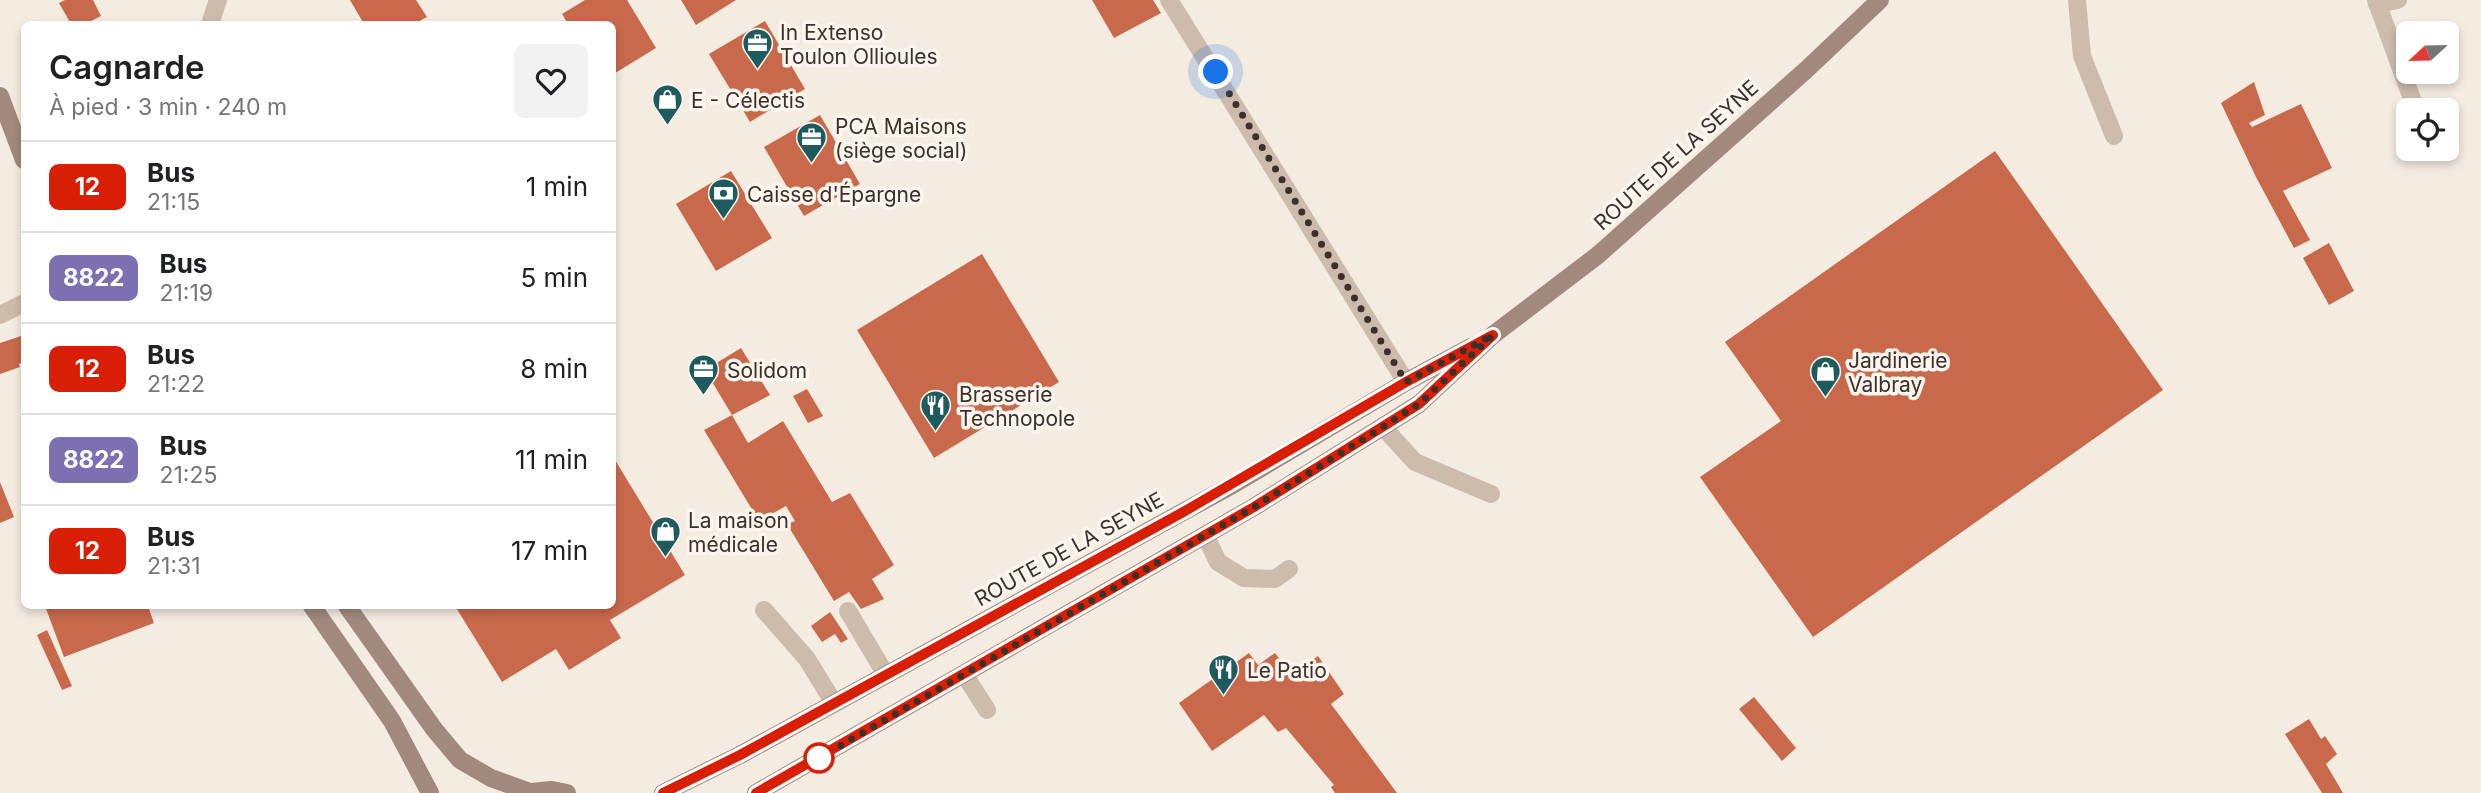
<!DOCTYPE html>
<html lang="fr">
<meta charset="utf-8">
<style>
:root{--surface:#fff;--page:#f2f2f2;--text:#202124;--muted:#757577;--line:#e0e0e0}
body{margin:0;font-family:Inter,sans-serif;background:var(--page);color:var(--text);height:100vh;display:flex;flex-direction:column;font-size:26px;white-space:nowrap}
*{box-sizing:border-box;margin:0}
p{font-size:23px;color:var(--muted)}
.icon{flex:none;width:38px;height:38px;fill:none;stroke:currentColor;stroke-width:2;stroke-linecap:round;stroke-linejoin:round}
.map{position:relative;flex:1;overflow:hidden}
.drawer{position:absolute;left:21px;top:21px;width:595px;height:588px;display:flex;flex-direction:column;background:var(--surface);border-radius:10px;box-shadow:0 4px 10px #0003}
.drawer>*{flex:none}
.badge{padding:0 14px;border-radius:10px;font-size:24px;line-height:46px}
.needle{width:46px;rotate:248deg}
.fabs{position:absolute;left:2396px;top:21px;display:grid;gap:14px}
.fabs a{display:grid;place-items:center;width:63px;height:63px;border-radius:10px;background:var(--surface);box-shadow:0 4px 10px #0003;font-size:35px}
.you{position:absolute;width:35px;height:35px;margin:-18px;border:5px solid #fff;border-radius:50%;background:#1a73e8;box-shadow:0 0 0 10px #1a73e833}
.map>.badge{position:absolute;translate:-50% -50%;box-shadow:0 0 0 4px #fff}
.round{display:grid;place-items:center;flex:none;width:74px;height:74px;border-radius:10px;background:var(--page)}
.overview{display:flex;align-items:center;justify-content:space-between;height:119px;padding:0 28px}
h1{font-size:33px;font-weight:600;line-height:52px}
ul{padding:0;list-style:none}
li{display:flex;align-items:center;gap:21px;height:91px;padding:0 28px;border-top:2px solid var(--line)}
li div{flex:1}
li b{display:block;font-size:26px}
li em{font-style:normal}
li .badge{min-width:77px;font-weight:700;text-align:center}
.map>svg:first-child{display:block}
.building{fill:#c8694b}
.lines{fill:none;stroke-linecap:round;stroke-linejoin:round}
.service{stroke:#cdbbac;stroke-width:18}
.minor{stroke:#cdbbac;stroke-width:18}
.secondary{stroke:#a18a7d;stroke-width:18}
.line-casing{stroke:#fff;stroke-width:16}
.line{stroke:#d81e05;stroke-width:10}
.walk{stroke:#3b302b;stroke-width:7;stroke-dasharray:0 12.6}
.stop-dot{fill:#fff;stroke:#d81e05;stroke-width:3.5}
.labels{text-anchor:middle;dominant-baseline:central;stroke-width:7;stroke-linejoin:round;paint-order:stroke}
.poi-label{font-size:21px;fill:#3b302b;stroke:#fbf5ee;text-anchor:start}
.street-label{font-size:21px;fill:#3b302b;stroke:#fbf5ee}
</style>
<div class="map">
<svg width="2481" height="793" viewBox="0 0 2481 793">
<rect width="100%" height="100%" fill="#f4ebe1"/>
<g class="building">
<path d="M65 0H93L101 16 85 24H71L59 3Z"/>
<path d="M350 0H416L427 17 414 24H364Z"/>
<path d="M585 0H627L656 48 612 75V24H568L562 14Z"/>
<path d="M681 0H736L696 25Z"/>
<path d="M1092 0H1153L1161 13 1114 38Z"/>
<path d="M765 21 805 89 750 122 709 54Z"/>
<path d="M2254 82 2265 115 2249 123 2252 127 2301 104 2332 168 2283 191 2310 240 2294 248 2256 177 2221 103Z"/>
<path d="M820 115 860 184 804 216 764 147Z"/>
<path d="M1995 151 2163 390 1813 637 1700 477 1781 421 1725 342Z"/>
<path d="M731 171 772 238 716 271 676 204Z"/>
<path d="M2329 243 2354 291 2329 305 2303 258Z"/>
<path d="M982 254 1059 382 934 458 857 330Z"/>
<path d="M24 335V362L19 364 20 367 0 374V343Z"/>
<path d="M741 348 770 395 732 415 705 370Z"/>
<path d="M807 389 823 416 808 423 793 396Z"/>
<path d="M732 415 748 443 783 421 832 502 850 493 894 565 872 579 884 599 861 609 849 592 834 601 787 524 795 521 786 506 759 521 704 430Z"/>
<path d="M612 455 685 575 610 620 621 638 569 670 556 649 502 682 455 606H612Z"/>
<path d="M0 482 14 517 0 523Z"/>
<path d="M45 606H148L154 623 64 657Z"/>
<path d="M830 612 848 639 841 643 835 634 822 642 811 626Z"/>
<path d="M47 630 72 686 62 690 37 635Z"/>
<path d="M1249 653 1258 665 1275 653 1292 675 1318 656 1344 694 1331 704 1397 793H1335L1331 787 1334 785 1286 728 1278 732 1264 715 1212 751 1179 703Z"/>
<path d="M1754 697 1796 748 1782 761 1739 709Z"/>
<path d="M2309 719 2321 739 2325 736 2337 754 2326 764 2343 793H2322L2285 734Z"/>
</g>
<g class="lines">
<g class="service">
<path d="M1169 0 1406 382"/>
<path d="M2077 0 2082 56 2114 136"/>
<path d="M2376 0 2416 110"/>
<path d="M2377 4 2398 0"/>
<path d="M1383 427 1415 462 1491 494"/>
<path d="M1205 535 1218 562 1244 578 1275 579 1289 569"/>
<path d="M764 610 807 659 834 703"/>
<path d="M848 611 886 675"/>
<path d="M964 674 987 710"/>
</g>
<g class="minor">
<path d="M210 24 218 0"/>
<path d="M0 315 24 303"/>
</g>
<g class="secondary">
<path d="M0 96 24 160"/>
<path d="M312 606 392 721 430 793"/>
<path d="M347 606 434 729 460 760 491 778 527 791"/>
<path d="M520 793 552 790 567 793"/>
<path d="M663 793 740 755 1234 484 1406 382 1471 347"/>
<path d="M756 793 1254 507 1419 404 1493 335 1598 255 1806 70 1880 0"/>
</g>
</g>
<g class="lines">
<defs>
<path id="line" d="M663 793 740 755 1185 511 1406 382 1493 335 1419 404 1254 507 756 793"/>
</defs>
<use href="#line" class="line-casing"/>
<use href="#line" class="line"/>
<path class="walk" d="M819 758 1254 507 1362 440 1419 404 1493 335 1406 382 1216 72"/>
</g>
<defs>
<symbol id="office-pin" viewBox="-11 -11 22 30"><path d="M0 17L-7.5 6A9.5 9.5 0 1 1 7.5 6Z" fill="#1f5a5e" stroke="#fbf5ee"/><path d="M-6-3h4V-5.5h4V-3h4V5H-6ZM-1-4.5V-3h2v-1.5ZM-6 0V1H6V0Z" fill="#fff"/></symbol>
<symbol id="shop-pin" viewBox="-11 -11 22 30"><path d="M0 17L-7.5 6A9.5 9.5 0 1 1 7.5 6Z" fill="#1f5a5e" stroke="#fbf5ee"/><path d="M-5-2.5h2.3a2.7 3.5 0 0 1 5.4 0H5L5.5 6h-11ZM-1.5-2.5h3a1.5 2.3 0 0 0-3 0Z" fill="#fff"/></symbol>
<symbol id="bank-pin" viewBox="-11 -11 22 30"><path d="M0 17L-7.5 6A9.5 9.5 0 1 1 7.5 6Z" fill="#1f5a5e" stroke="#fbf5ee"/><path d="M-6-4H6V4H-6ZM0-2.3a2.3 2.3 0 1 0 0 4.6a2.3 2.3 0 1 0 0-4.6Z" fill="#fff"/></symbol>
<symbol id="restaurant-pin" viewBox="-11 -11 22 30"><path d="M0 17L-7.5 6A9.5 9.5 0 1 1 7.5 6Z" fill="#1f5a5e" stroke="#fbf5ee"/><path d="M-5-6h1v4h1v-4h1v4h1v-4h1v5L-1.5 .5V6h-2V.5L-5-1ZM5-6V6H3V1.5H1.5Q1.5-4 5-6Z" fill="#fff"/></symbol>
</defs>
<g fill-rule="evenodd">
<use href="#office-pin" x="740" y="26" width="35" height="47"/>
<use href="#shop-pin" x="650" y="82" width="35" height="47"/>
<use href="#office-pin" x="794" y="120" width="35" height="47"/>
<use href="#bank-pin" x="706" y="176" width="35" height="47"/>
<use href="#office-pin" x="686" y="352" width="35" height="47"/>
<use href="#shop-pin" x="1808" y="354" width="35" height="47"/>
<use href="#restaurant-pin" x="918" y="388" width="35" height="47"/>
<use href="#shop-pin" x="648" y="514" width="35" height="47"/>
<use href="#restaurant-pin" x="1206" y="652" width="35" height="47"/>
</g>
<circle class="stop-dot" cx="819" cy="758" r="14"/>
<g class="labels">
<g class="poi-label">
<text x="780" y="32">In Extenso<tspan x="780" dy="24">Toulon Ollioules</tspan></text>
<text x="691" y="100">E - Célectis</text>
<text x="835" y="126">PCA Maisons<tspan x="835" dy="24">(siège social)</tspan></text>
<text x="747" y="194">Caisse d'Épargne</text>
<text x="1848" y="360">Jardinerie<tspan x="1848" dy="24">Valbray</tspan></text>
<text x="727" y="370">Solidom</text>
<text x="959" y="394">Brasserie<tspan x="959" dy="24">Technopole</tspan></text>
<text x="688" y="520">La maison<tspan x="688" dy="24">médicale</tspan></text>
<text x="1247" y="670">Le Patio</text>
</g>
<g class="street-label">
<text transform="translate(1676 155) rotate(-42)">ROUTE DE LA SEYNE</text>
<text transform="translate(1069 549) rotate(-29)">ROUTE DE LA SEYNE</text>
</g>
</g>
</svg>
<div class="fabs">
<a><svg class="needle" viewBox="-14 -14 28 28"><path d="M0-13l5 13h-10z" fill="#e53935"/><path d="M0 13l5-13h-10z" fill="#757577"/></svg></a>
<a><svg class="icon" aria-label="locate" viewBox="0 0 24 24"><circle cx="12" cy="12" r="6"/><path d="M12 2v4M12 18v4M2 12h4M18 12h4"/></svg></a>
</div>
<div class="you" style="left:1216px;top:72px"></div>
<section class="drawer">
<div class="overview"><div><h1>Cagnarde</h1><p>À pied · 3 min · 240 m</p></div><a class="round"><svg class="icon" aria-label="heart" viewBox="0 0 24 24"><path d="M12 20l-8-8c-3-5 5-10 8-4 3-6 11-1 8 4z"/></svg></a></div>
<ul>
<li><span class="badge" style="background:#d81e05;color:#fff">12</span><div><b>Bus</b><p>21:15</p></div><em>1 min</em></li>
<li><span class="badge" style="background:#7c6fb2;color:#fff">8822</span><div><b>Bus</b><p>21:19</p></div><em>5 min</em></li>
<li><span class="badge" style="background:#d81e05;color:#fff">12</span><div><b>Bus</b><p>21:22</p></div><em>8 min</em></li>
<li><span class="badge" style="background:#7c6fb2;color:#fff">8822</span><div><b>Bus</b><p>21:25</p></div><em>11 min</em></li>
<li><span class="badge" style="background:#d81e05;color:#fff">12</span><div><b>Bus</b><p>21:31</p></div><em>17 min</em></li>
</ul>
</section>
</div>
